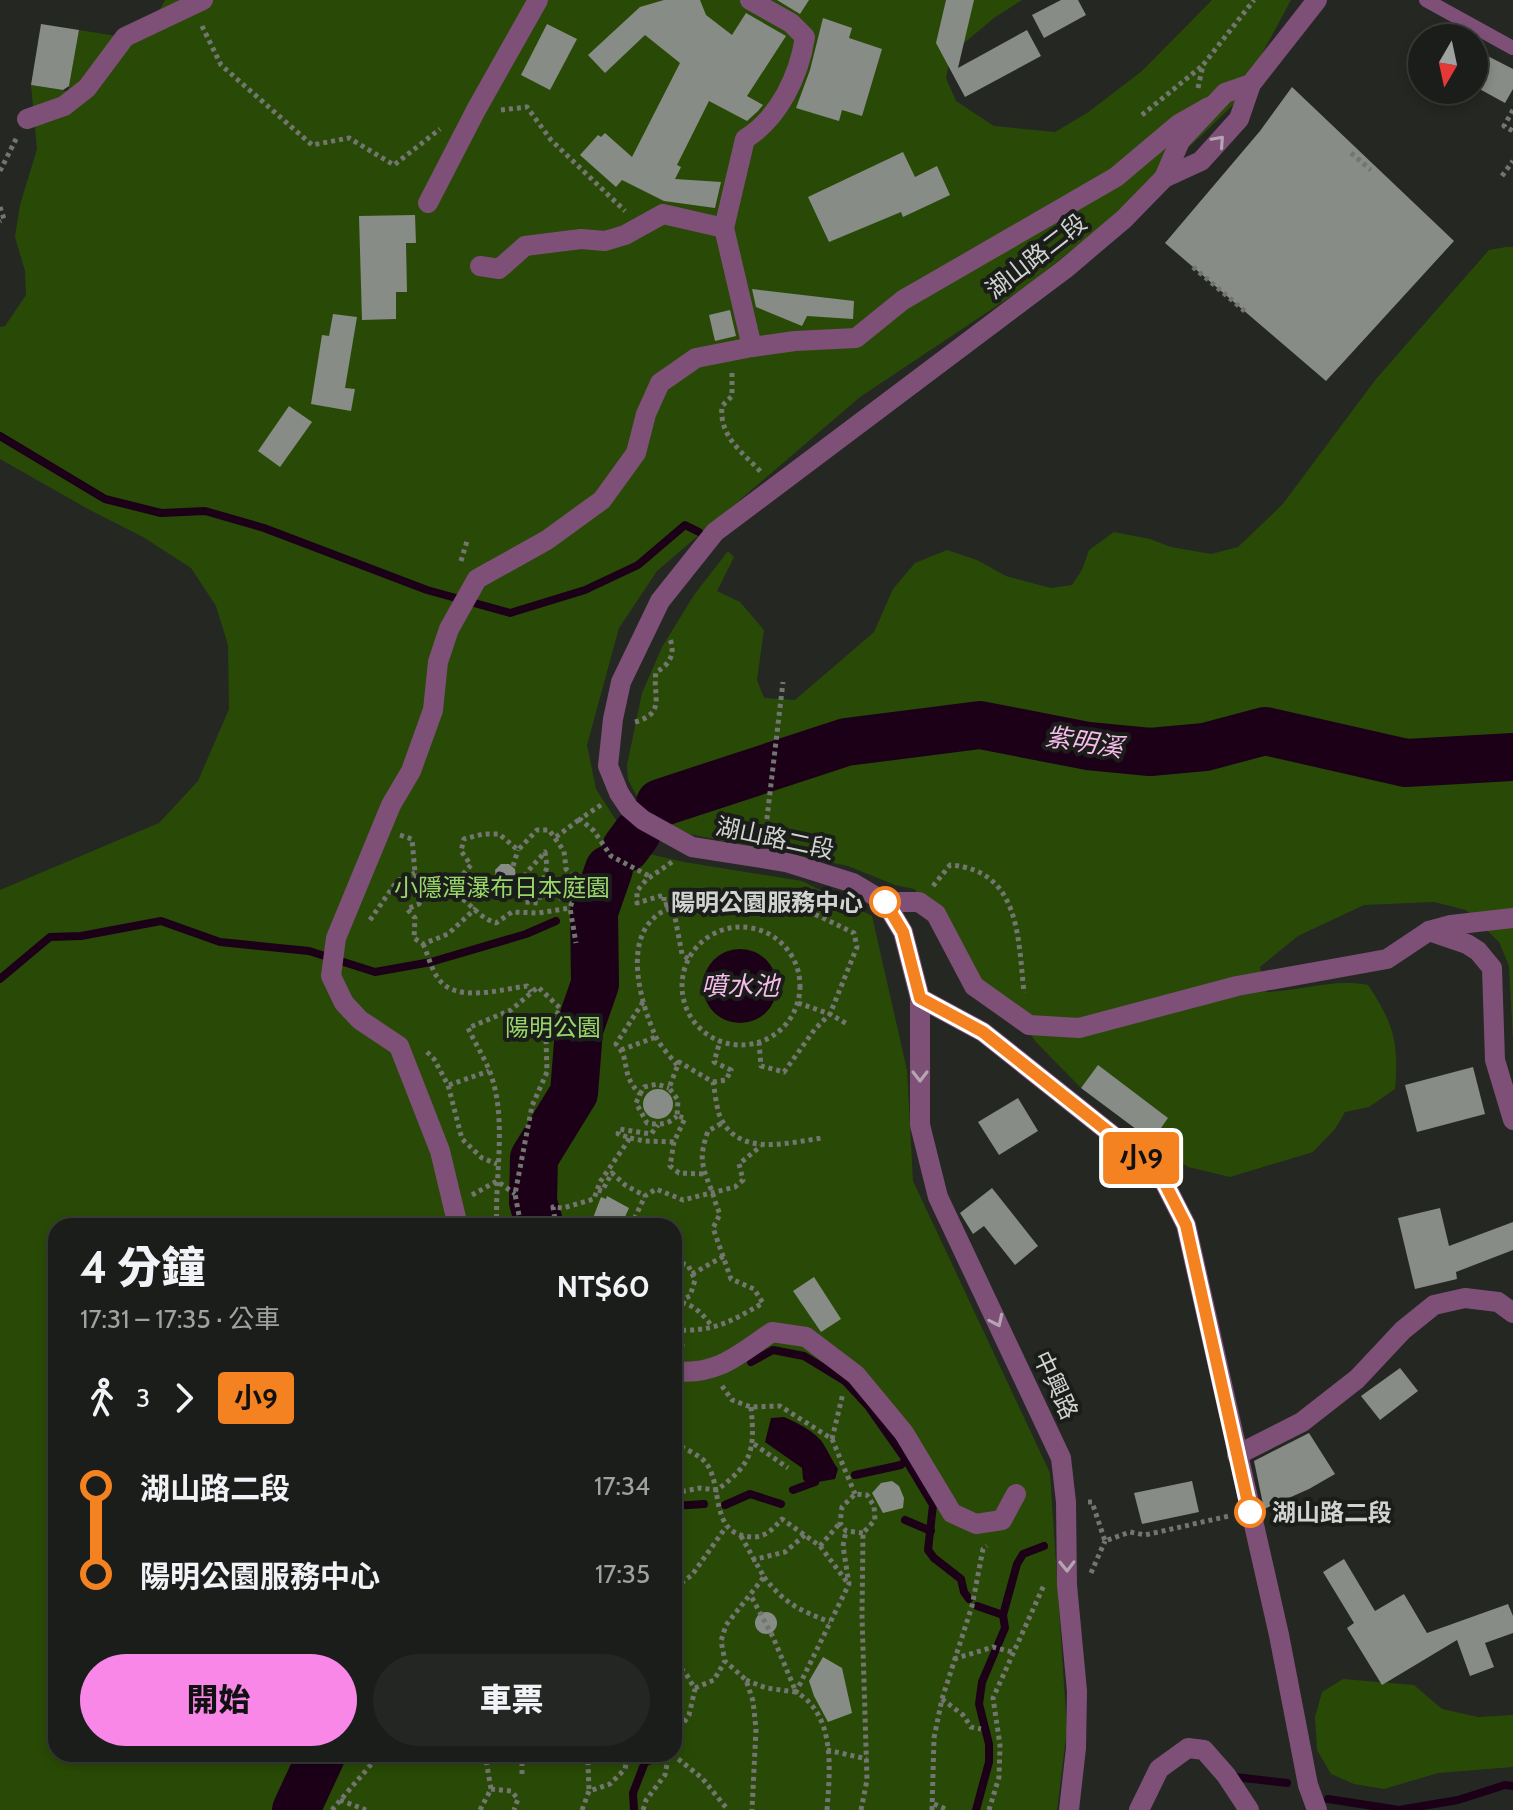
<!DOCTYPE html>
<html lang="zh-TW">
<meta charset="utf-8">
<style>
:root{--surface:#1b1d1a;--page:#242623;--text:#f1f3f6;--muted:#a0a2a2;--line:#393b39;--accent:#f987e8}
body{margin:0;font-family:Cabin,"Noto Sans TC",sans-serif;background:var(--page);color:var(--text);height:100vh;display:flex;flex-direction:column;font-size:30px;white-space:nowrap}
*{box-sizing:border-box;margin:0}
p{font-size:26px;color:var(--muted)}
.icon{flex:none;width:44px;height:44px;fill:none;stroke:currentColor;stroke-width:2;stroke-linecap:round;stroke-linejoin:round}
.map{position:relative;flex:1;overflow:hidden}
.side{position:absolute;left:48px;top:1218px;width:634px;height:544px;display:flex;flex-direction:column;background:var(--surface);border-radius:24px;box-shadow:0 4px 12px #0003,0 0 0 2px var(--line)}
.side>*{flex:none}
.badge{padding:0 16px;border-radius:6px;font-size:28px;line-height:52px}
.needle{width:52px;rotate:189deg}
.tools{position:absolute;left:1408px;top:24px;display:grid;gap:16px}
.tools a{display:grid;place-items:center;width:80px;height:80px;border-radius:50%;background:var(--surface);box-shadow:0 4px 12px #0003,0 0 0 2px var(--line);font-size:40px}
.map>.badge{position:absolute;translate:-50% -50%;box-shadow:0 0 0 4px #fff}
.legs{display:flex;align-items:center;gap:12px;height:88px;padding:0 32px;font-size:26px}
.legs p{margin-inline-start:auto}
.summary{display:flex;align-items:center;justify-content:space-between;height:136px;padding:0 32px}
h1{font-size:44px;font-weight:800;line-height:60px}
.primary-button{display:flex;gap:16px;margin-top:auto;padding:16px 32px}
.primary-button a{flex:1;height:92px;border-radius:48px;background:var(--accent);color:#111;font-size:32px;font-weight:800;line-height:92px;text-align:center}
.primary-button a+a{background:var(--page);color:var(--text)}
ul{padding:0 32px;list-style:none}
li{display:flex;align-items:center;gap:28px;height:88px;font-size:30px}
li i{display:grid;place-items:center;width:12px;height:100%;margin:0 10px;background:currentColor}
li i::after{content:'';width:20px;height:20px;margin:-10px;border:6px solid;border-radius:50%;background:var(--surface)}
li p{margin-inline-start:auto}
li:first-child i{background:linear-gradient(#0000 50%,currentColor 0)}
li:last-child i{background:linear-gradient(currentColor 50%,#0000 0)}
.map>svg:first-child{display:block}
.green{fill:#294a06;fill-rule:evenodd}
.water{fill:#1b0018}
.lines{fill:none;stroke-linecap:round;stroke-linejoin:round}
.stream{stroke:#1b0018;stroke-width:8}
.river{stroke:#1b0018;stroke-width:48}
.building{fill:#888c86}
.path{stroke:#737571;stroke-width:5;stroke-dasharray:4 4;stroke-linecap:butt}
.service{stroke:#7e5077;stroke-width:14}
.pedestrian{stroke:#7e5077;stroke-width:20}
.minor{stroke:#7e5077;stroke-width:20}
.tertiary{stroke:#7e5077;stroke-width:20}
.oneway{stroke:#b4a5b1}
.line-1-casing{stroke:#fff;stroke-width:18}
.line-1{stroke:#f58220;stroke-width:12}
.stop-1-dot{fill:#fff;stroke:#f58220;stroke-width:4}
.labels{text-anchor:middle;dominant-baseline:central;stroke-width:8;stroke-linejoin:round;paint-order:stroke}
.street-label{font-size:24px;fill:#d1d3d0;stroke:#1a1d19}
.park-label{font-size:24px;fill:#99d668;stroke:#1a1d19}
.stop-label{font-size:24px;font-weight:bold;fill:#d1d3d0;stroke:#1a1d19;text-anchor:end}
.water-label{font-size:26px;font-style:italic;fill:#f7bbec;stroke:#1a1d19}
</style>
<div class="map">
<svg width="1513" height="1810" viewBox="0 0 1513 1810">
<rect width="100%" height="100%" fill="#242722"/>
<g class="green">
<path d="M165 0H1022L994 18 951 54 946 78 956 101 994 126 1055 132 1087 113 1142 71 1212 0H1291L1236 102 1201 136 1098 229 1028 285 860 397 657 571 619 628 587 745 596 789 621 828 645 853 684 862 802 881 872 916 907 1070 913 1181 1050 1473 1067 1730 1057 1810H0V890L159 823 198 781 229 709 228 645 216 606 191 568 143 537 88 509 0 459V327L5 326 26 295 25 271 15 237 20 205 37 149 31 85 68 91 79 30 142 40ZM56 1226H674V1754H56Z"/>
<path d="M1506 247H1513V1040L1509 966 1499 942 1466 910 1434 902 1364 905 1298 936 1260 967 1266 992C1300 991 1334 978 1368 985 1394 1024 1399 1043 1395 1089L1369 1107 1345 1112 1335 1129 1313 1152 1230 1177 1188 1167 1152 1141 1168 1118 1098 1066 1081 1088 1036 1042 1003 997 980 980 952 930 914 889 895 885 848 866 689 834 661 819 640 802 628 780 627 765 642 693 662 647 694 595 728 551 734 557 717 591 740 602 764 630 757 680 764 698 795 700 874 632 893 589 915 563 947 550 977 560 1006 576 1051 588 1072 585 1082 570 1089 550 1114 532 1150 539 1171 547 1211 554 1238 547 1282 505 1376 379 1489 250Z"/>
<path d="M1343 1679 1414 1685 1442 1709 1478 1717 1513 1715V1767L1438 1773 1384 1789 1354 1784 1331 1774 1317 1750 1315 1717 1322 1692Z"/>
</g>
<g class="water">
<circle cx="740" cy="986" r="37"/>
<path d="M784 1417C796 1422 818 1433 824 1445 829 1453 832 1461 838 1469L835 1479 807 1484 803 1479 802 1468 765 1442 771 1418Z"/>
</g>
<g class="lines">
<g class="stream">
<path d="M0 436 105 499 161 513 205 511 264 528 427 590 510 613 585 590 638 565 685 525 699 532"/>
<path d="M587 914 594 912"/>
<path d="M0 979 50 937 81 936 161 921 220 942 309 951 375 972 431 962 526 934 556 921"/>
<path d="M751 1362 773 1350 804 1356 845 1381 868 1406 906 1460"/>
<path d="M855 1475 901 1465 906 1460 933 1505 928 1550 934 1558 961 1579 964 1592 969 1599"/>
<path d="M793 1490 815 1482"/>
<path d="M725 1505 750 1494 781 1504"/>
<path d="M674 1506 704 1504"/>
<path d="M905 1520 931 1531"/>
<path d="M977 1606 1003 1615"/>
<path d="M1235 1777 1287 1783"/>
<path d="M1328 1799 1399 1810 1458 1800 1505 1785 1513 1786"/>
<path d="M634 1810 633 1793 645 1762 659 1758 658 1754"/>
<path d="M976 1810 989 1762V1744L979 1704 982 1682 1005 1628 1003 1615 1017 1564 1023 1554 1044 1546"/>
</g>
<g class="river">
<path d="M660 803 846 742 980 725 1088 746 1150 752 1205 747 1265 731 1406 763 1513 757"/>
<path d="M626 848 637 833"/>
<path d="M540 1226 533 1202 534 1158 574 1093 579 1030 595 984 594 912 609 869"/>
<path d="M296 1810 322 1754"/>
</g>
</g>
<g class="building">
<path d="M664 0H700L706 15 732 35 746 13 786 36 747 96 763 105 758 111 747 121 709 101 677 165 681 167 675 179 721 182 715 208 664 201 622 180 616 187 580 155 598 135 601 137 605 133 632 157 680 63 645 35 605 73 588 55 640 7Z"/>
<path d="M777 0H809L800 14Z"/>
<path d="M946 0H974L958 68 1027 30 1041 56 965 97 936 43Z"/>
<path d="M1061 0H1078L1086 15 1044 38 1032 15Z"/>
<path d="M823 18 852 28 849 38 882 49 862 116 842 110 839 121 796 108 810 70Z"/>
<path d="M41 24 79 30 69 86 63 90 31 85Z"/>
<path d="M547 24 577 39 550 90 521 75Z"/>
<path d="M1474 49 1513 69V89L1505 103 1474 86Z"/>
<path d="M1292 87 1454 241 1326 381 1165 243 1260 131Z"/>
<path d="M903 152 915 177 937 166 950 195 903 217 901 212 829 242 808 197Z"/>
<path d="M415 215 416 243H406L407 292H396V319L362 320 359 216Z"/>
<path d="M752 289 854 301 853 319 807 316 802 326 756 307Z"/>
<path d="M730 310 736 336 715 341 709 315Z"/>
<path d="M333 314 357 317 345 388 355 389 351 411 311 404 322 335 329 336Z"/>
<path d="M289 406 312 422 280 467 258 451Z"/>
<path d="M501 864H509L515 869 516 878 507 888 496 879 495 870Z"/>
<path d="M1098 1065 1168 1118 1152 1141 1081 1088Z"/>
<path d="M1473 1067 1485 1114 1417 1132 1405 1085Z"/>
<circle cx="658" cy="1104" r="15"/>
<path d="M1018 1098 1038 1131 999 1155 978 1122Z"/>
<path d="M992 1188 1038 1246 1015 1265 984 1226 973 1234 960 1213Z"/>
<path d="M607 1196 629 1208 621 1226H590L601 1197 606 1199Z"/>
<path d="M1440 1208 1449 1246 1513 1222V1250L1456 1272 1457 1279 1415 1289 1398 1218Z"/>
<path d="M814 1277 841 1319 821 1332 793 1291Z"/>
<path d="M1400 1368 1418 1391 1380 1420 1361 1396Z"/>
<path d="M1309 1433 1335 1474 1309 1489 1264 1509 1254 1461Z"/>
<path d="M892 1481 899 1486 904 1498 903 1508 883 1513 872 1493 881 1483Z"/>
<path d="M1192 1481 1199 1512 1142 1524 1134 1493Z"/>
<path d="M1344 1559 1375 1611 1404 1594 1427 1633 1508 1604 1513 1616V1633L1485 1643 1494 1667 1470 1676 1457 1640 1382 1685 1347 1628 1354 1623 1323 1572Z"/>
<circle cx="766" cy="1623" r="11"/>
<path d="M823 1657 842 1668 852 1713 828 1722 814 1696 809 1681Z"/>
</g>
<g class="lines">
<g class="path">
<path d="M202 26 221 65 312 145 349 138 394 165 440 129"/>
<path d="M1198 88 1203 65 1254 0"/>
<path d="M501 110 527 107 551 140 625 211"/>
<path d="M1513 110 1504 126 1513 131"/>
<path d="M1142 115 1202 66"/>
<path d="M1351 153 1371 170"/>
<path d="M0 171 17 137"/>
<path d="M1502 176 1513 161"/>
<path d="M0 207 4 219 0 221"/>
<path d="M1193 267 1247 313"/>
<path d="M732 373V396L722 406C719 436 741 451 761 472"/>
<path d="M461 561 467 541"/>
<path d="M635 722C667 713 652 695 656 672 671 664 676 652 669 637"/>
<path d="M601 805 580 819 594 831 611 856 651 877"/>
<path d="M400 835 412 839 415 873 423 895C466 882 466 913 496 923L512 912 538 913 570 908"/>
<path d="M765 835 783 682"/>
<path d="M556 837 580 819"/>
<path d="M672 862 646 880 637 891V903L664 895V905L672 903 673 907C667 910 660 912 656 916 623 943 641 1003 655 1035 660 1046 670 1056 677 1065"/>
<path d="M513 866 518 850"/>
<path d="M933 886 950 865C1020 870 1018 937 1024 993"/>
<path d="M447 892 471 865 461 851 464 839 483 834H499L518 850 537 830H549L564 851 566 869 575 878 577 888 570 908 576 943"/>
<path d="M423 895 419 904 407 909 415 918 414 938 423 944 448 934 476 908"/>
<path d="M540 895 547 866 545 852 528 871 513 894 525 902 538 903 540 895 573 900"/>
<path d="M370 920 397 881 415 873"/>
<circle cx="741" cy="986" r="59"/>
<path d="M423 944C428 954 431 969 438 978 455 1004 502 989 527 986L531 992"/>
<path d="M688 959 682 954 673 907C708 903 743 898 779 903 805 907 830 922 854 933L857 947 830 1014 815 1029 784 1072 761 1066 759 1043"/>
<path d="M643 1002 616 1044C632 1061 619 1073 640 1094L636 1103 647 1123C659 1125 668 1125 677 1116"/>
<path d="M798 1003 830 1014 847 1024"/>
<path d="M621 1050 656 1037"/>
<path d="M427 1052 434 1059 448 1085 462 1139 482 1158 497 1164"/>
<path d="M713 1082 726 1080 731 1070 714 1062 720 1041"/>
<path d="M449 1085 489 1071"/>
<path d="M640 1094 644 1087 657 1084 669 1088"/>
<path d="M630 1138 644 1141 674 1142"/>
<path d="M703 1174 679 1173 670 1166 674 1142 685 1118 677 1116 678 1100 669 1088 679 1062 713 1082C715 1092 716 1104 719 1114 736 1158 786 1143 822 1138"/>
<path d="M598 1190 602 1191 612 1173 625 1185 645 1196"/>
<path d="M472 1195 497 1181 515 1194"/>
<path d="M497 1226C494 1177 508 1121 490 1072 484 1057 475 1043 468 1028L511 1010 538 987 560 1008 546 1038 547 1072 532 1106 515 1194 521 1226"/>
<path d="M556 1226 553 1207 563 1208 594 1199 600 1182 630 1138 618 1134 619 1129 651 1134 658 1125"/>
<path d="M631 1226 645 1196 656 1189 683 1200 735 1187 743 1180 739 1164 761 1146"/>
<path d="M674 1261 688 1265 695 1280 690 1296 680 1301"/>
<path d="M692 1274 724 1256"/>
<path d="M674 1302C690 1301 704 1314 712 1327"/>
<path d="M674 1330C714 1332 730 1322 763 1303L754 1289 731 1279 713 1228 720 1214C716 1206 714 1197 711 1189 701 1164 699 1157 708 1131L724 1122"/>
<path d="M674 1343 684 1347"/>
<path d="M722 1386 732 1400 751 1407 780 1406 832 1439 855 1494"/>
<path d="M832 1439 843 1393"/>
<path d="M674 1443C683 1448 700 1455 706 1463 723 1485 710 1530 745 1536 763 1540 771 1531 782 1519L820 1546 847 1582"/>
<path d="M754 1444 788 1468"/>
<path d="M674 1493 700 1488 717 1490C753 1463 755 1450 751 1407"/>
<path d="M1088 1502H1092L1105 1541 1130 1532 1145 1535 1229 1516"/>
<path d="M741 1536 764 1577 726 1625 721 1641 725 1661 746 1680 753 1701 756 1729 752 1810"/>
<path d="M820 1546 840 1523"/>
<path d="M752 1560 785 1552 806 1534"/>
<path d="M674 1570C682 1584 683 1593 674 1607"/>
<path d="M1091 1573 1105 1541"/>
<path d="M764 1577C785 1604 799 1610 830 1622"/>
<path d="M681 1583 692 1575 726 1527"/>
<path d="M954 1659 993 1647 1012 1652"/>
<path d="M674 1665 685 1672 695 1689 689 1715 674 1737"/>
<path d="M746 1680 766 1688 796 1692 773 1637 751 1596"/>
<path d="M695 1688 714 1680 725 1661"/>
<path d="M942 1699 963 1715 971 1727 981 1729"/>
<path d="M827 1750 867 1759"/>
<path d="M522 1754V1774"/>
<path d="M584 1754 588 1763 589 1791"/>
<path d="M672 1754 702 1778 728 1810"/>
<path d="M491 1789 511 1791 518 1799 514 1810"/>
<path d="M340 1800 366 1810"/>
<path d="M934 1804 948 1810"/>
<path d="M332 1810 380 1754"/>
<path d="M480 1810 491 1789 485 1754"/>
<path d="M582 1810 589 1791 610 1784 625 1769 628 1754"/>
<path d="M643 1810 646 1800 665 1775 669 1754"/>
<path d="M827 1810C830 1770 836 1715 796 1692L849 1584 843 1546 846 1531"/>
<path d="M861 1810 867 1780 862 1616 863 1533 875 1520 874 1506 867 1495 855 1494 842 1507 840 1523 846 1531 863 1533"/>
<path d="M932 1810 934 1738 942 1699 972 1606 983 1549 987 1546"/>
<path d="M989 1810 999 1777 1000 1745 993 1698 1044 1585"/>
</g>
<path class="service" d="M1426 0 1513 48"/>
<g class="pedestrian">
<path d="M458 1226 440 1151 399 1046 360 1020 344 1003 331 976 336 938 391 805 411 771 433 710 438 662 449 629 477 579 547 540 602 500 636 453 646 414 660 383 696 358 752 347"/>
<path d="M674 1371C717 1376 738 1355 772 1332L806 1337 856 1375 904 1433 952 1513 976 1524 1002 1520 1016 1494"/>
</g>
<g class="minor">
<path d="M27 119 64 106 87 88 125 37 203 0"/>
<path d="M428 203 476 110 538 0"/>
<path d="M724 228 745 139C779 118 799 76 805 37L791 23 750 0"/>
<path d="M480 266 499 269 525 246 581 239 605 241 625 235 663 214 724 228 752 347 795 341 856 338 903 300 1116 177 1179 124 1209 107"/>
<path d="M885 902H919L936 914 974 986 1029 1025 1079 1028 1237 986 1387 959 1429 931 1451 925 1513 918"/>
<path d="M1429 931 1467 944 1478 951 1492 968 1495 1060 1513 1120"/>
<path d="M920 998V1125L938 1197 1061 1458 1066 1502 1067 1585 1077 1691 1076 1748 1069 1810"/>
<path d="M1237 1455 1302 1422 1357 1379 1403 1330 1434 1305 1465 1298 1498 1302 1513 1313"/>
<path d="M1139 1810 1159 1769 1188 1748 1204 1750 1226 1775 1249 1810"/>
</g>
<g class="tertiary">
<path d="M1164 178 1180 141 1225 93 1251 84"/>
<path d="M1317 1810 1308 1785 1279 1635 1186 1225 1159 1172 983 1032 920 998 903 932 885 902 853 883 786 862 692 847 643 820 629 808 619 793 608 766 613 719 621 682 660 601 715 532 1065 269 1124 219 1164 178 1201 161 1239 119 1251 84 1317 0"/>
</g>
</g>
<defs><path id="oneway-chevron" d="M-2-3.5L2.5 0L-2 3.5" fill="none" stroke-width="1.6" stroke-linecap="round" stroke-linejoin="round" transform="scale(2)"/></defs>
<g class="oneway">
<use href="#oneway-chevron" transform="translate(1219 141) rotate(-48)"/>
<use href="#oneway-chevron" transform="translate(920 1076) rotate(90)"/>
<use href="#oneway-chevron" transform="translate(997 1321) rotate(65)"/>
<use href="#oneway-chevron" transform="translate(1067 1566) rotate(89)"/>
</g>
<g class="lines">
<defs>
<path id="line-1" d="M885 902 903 932 920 998 983 1032 1159 1172 1186 1225 1250 1512"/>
</defs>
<use href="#line-1" class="line-1-casing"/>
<use href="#line-1" class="line-1"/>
</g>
<g class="stop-1-dot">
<circle cx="885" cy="902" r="14"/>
<circle cx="1250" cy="1512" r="14"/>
</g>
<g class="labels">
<g class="street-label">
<text transform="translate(1036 256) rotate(-38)">湖山路二段</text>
<text transform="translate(775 838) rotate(12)">湖山路二段</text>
<text transform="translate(1056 1385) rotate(65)">中興路</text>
</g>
<g class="park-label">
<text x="502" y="887">小隱潭瀑布日本庭園</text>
<text x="553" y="1027">陽明公園</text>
</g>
<g class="stop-label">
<text x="863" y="902">陽明公園服務中心</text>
<text x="1272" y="1512" text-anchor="start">湖山路二段</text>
</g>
<g class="water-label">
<text transform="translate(1084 742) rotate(9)">紫明溪</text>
<text x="740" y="986">噴水池</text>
</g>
</g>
</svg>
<div class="tools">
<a><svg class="needle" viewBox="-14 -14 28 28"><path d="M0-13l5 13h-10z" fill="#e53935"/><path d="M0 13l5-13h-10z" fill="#a0a2a2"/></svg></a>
</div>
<b class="badge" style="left:1141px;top:1158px;background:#f58220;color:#111">小9</b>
<section class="side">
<div class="summary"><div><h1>4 分鐘</h1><p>17:31 – 17:35 · 公車</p></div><b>NT$60</b></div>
<div class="legs"><svg class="icon" aria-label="walk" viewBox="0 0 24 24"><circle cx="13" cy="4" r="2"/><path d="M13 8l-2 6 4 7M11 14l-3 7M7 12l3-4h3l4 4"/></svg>3<svg class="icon" aria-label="forward" viewBox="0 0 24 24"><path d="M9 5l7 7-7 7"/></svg><b class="badge" style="background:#f58220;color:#111">小9</b></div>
<ul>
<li><i style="color:#f58220"></i><b>湖山路二段</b><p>17:34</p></li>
<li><i style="color:#f58220"></i><b>陽明公園服務中心</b><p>17:35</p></li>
</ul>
<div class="primary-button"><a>開始</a><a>車票</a></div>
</section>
</div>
